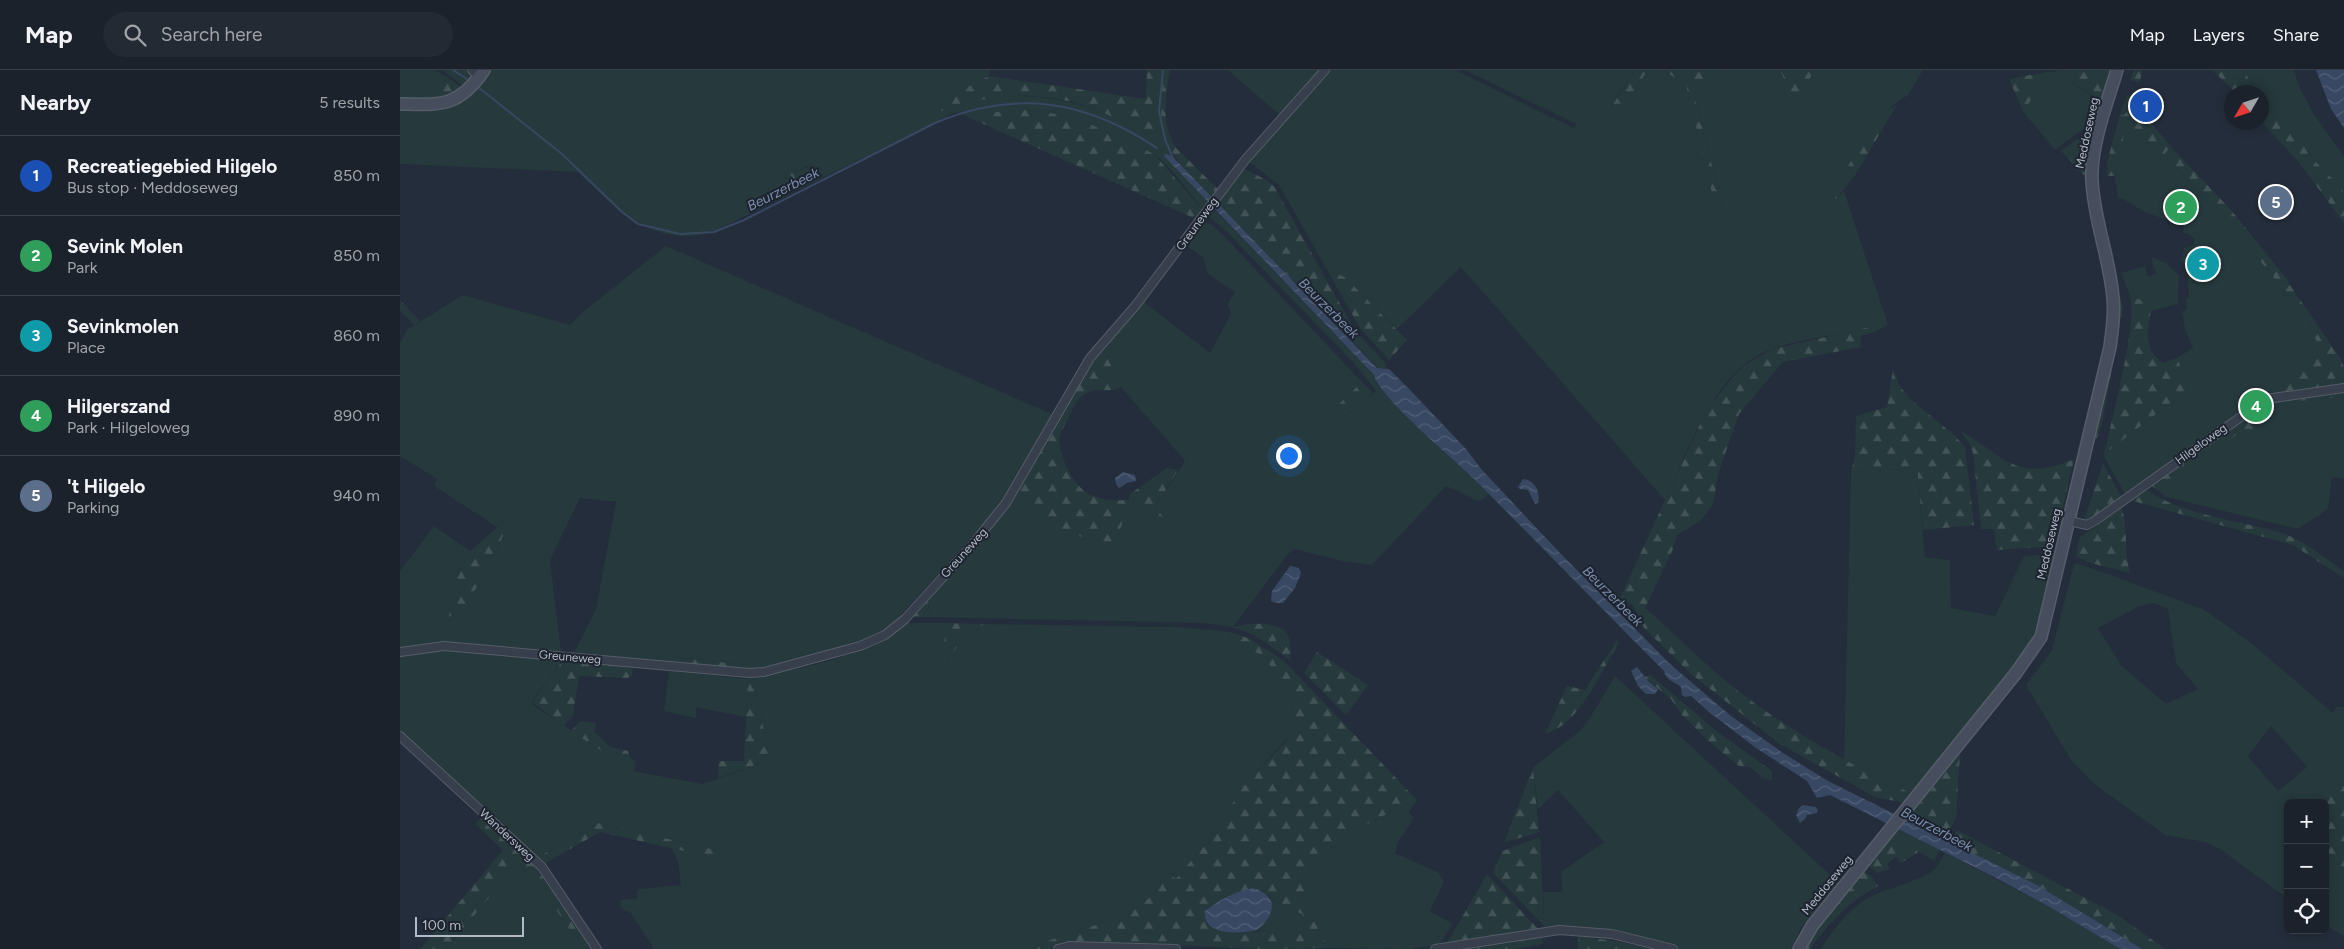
<!DOCTYPE html>
<meta charset="utf-8">
<style>
body{margin:0;font-family:Figtree,sans-serif;background:#242a34;color:#f1f3f6}
.controls{position:absolute;right:15px;bottom:15px;display:grid;overflow:hidden;border-radius:8px;box-shadow:0 2px 12px #0003}
.controls button{width:45px;height:45px;display:grid;place-items:center;padding:0;border:0;border-bottom:1px solid #393f48;background:#1b222c;color:#f1f3f6;font:25px sans-serif}
.compass{position:absolute;left:1824px;top:15px;width:45px;height:45px;border-radius:50%;background:#1b222c;box-shadow:0 2px 12px #0003;rotate:231deg}
.scale{position:absolute;left:15px;bottom:12px;width:109px;box-sizing:border-box;padding-left:5px;border:2px solid #b3bac7;border-top:0;font-size:14px;line-height:18px;white-space:nowrap;color:#b3bac7;-webkit-text-stroke:4px #1d2430;paint-order:stroke}
.you{position:absolute;left:888px;top:385px;width:18px;height:18px;margin:-12px;border:4px solid #fff;border-radius:50%;background:#1a73e8;box-shadow:0 0 0 8px #1a73e833}
.badge{display:grid;place-items:center;width:32px;height:32px;border-radius:50%;background:#8bbbb9;color:#fff;font-size:16px;font-weight:700}
.pin{position:absolute;translate:-50% -50%;border:2px solid #fff;box-shadow:0 1px 5px #0006}
.list{margin:0;padding:0;list-style:none}
h2{display:flex;justify-content:space-between;align-items:center;height:65px;margin:0;padding:0 20px;font-size:21px}
h2 small{font-size:16px;font-weight:400;color:#a0a4a9}
.list li{display:grid;grid-template-columns:32px 1fr auto;gap:15px;align-items:center;box-sizing:border-box;height:80px;padding:0 20px;border-top:1px solid #393f48}
.list b{display:block;font-size:19px;white-space:nowrap}
.list p{margin:0;font-size:16px;white-space:nowrap;color:#a0a4a9}
.list em{font-size:16px;font-style:normal;color:#a0a4a9}
.icon{flex:none;width:28px;height:28px;fill:none;stroke:currentColor;stroke-width:2;stroke-linecap:round;stroke-linejoin:round}
.map{position:relative;flex:none;width:1944px;height:879px;overflow:hidden}
header{display:flex;align-items:center;gap:30px;box-sizing:border-box;height:70px;padding:0 25px;background:#1b222c;border-bottom:1px solid #393f48}
header strong{font-size:24px}
nav{display:flex;gap:28px;margin-inline-start:auto;font-size:18px}
.search{width:350px;height:45px;background:#242a34;display:flex;align-items:center;gap:12px;box-sizing:border-box;padding:0 18px;border-radius:28px;color:#a0a4a9;font-size:19px}
main{display:flex}
aside{flex:1;background:#1b222c}
.map>svg:first-child{display:block}
.green{fill:#26393c;fill-rule:evenodd}
.forest{fill:url(#forest-firs);fill-rule:evenodd}
.water{fill:url(#water-waves)}
.lines{fill:none;stroke-linecap:round;stroke-linejoin:round}
.stream{stroke:#384762;stroke-width:2}
.street-casing{stroke:#565d69;stroke-width:10}
.secondary-casing{stroke:#565d69;stroke-width:14}
.street{stroke:#373f4c;stroke-width:8}
.secondary{stroke:#464e5e;stroke-width:11}
.labels{text-anchor:middle;stroke-width:4;stroke-linejoin:round;paint-order:stroke}
.street-label{font-size:12px;fill:#b3bac7;stroke:#1d2430}
.water-label{font-size:14px;font-style:italic;fill:#7c8eae;stroke:#1d2430}
</style>
<header>
<strong>Map</strong>
<div class="search"><svg class="icon" aria-label="search" viewBox="0 0 24 24"><circle cx="10" cy="10" r="6"/><path d="M15 15l6 6"/></svg>Search here</div>
<nav><a>Map</a><a>Layers</a><a>Share</a></nav>
</header>
<main>
<aside>
<h2>Nearby<small>5 results</small></h2>
<ul class="list">
<li><span class="badge" style="background:#1a4fb4">1</span><div><b>Recreatiegebied Hilgelo</b><p>Bus stop · Meddoseweg</p></div><em>850 m</em></li>
<li><span class="badge" style="background:#2e9e5b">2</span><div><b>Sevink Molen</b><p>Park</p></div><em>850 m</em></li>
<li><span class="badge" style="background:#0f9aa8">3</span><div><b>Sevinkmolen</b><p>Place</p></div><em>860 m</em></li>
<li><span class="badge" style="background:#2e9e5b">4</span><div><b>Hilgerszand</b><p>Park · Hilgeloweg</p></div><em>890 m</em></li>
<li><span class="badge" style="background:#5c6f8a">5</span><div><b>'t Hilgelo</b><p>Parking</p></div><em>940 m</em></li>
</ul>
</aside>
<div class="map">
<svg width="1944" height="879" viewBox="0 0 1944 879">
<defs>
<pattern id="forest-firs" width="22" height="20" patternUnits="userSpaceOnUse" patternTransform="scale(1.25)"><rect width="22" height="20" fill="#26393c"/><path d="M5 1l3.5 6h-7zM16 11l3.5 6h-7z" fill="#435457"/></pattern>
<pattern id="water-waves" width="16" height="10" patternUnits="userSpaceOnUse" patternTransform="scale(1.25)"><rect width="16" height="10" fill="#384762"/><path d="M0 5q4-4 8 0t8 0" fill="none" stroke="#525f77"/></pattern>
</defs>
<rect width="100%" height="100%" fill="#242d3b"/>
<!-- green -->
<g class="green">
<path d="M0,0H35L49,8C34,20 18,28 0,33Z"/>
<path d="M42,0H68L73,10L66,18Z"/>
<path d="M89,0H590L589,6L558,22L521,49C535,44 549,37 564,33C634,15 699,33 758,72L753,37L756,0H764L761,41L766,68L773,87L764,86L808,132L802,139C789,122 772,98 755,85C748,80 738,78 731,74C677,45 630,34 570,48L558,42L554,43L333,152C325,156 317,160 308,163C254,178 212,136 178,102L0,94V37C18,38 43,42 59,32C70,25 80,10 89,0ZM410,95L395,111L390,104Z"/>
<path d="M828,0H924L881,46Z"/>
<path d="M931,0H1055L1174,58L1176,54L1065,0H1235L1210,38L1218,44L1248,0H1263L1286,15L1318,144H1324L1294,24L1300,14L1323,0H1380L1395,31L1415,0H1523L1508,25L1491,37L1471,61L1436,129L1444,121L1488,255L1475,262L1469,257C1437,266 1403,268 1372,279C1313,300 1290,379 1265,430L1061,197L997,259L945,207L927,200L879,115L848,91Z"/>
<path d="M1844,0H1894L1899,16L1913,43L1944,87V123L1914,90L1891,55L1863,32L1862,22H1856Z"/>
<path d="M1655,1L1701,32L1697,49L1655,80L1624,43L1646,2Z"/>
<path d="M1727,24L1731,27L1742,43L1723,47L1720,44Z"/>
<path d="M1727,50L1763,85L1771,76L1775,81L1767,89L1825,148L1879,214L1887,209L1890,215L1882,220L1944,305V409L1932,407L1928,439L1898,459L1766,427L1752,416L1733,431L1726,426L1703,385L1790,318L1777,288L1793,278L1785,259L1782,241L1787,240L1786,229L1789,226L1787,197L1781,191L1784,178L1792,176L1795,170L1788,163H1783L1784,157L1743,141L1723,129L1718,128L1715,106Z"/>
<path d="M813,138L974,305C978,319 992,331 1002,341C1031,370 1061,396 1089,424L1080,431L1076,430L1046,416L972,495L942,491L894,479L888,484L833,557L802,553L530,547L527,529L577,475L612,429C645,451 677,466 713,479L728,437L763,447L755,437L785,391L721,317L704,280L744,232L810,283L831,244L828,234L835,222L808,204L803,188L787,176L804,152L812,155L824,166L962,312L937,336L945,346L976,321L953,292L823,158L808,146Z"/>
<path d="M266,176L652,344L608,421L588,449L490,557L475,568L374,597L346,601L345,595L273,587L269,594L174,583L196,539L216,432L180,428L150,490L161,582L56,572L0,578V501L34,456L70,481L60,490L49,551C75,529 99,478 111,445L97,457L34,416L37,409L0,386V273L8,259L63,225L170,255L183,242Z"/>
<path d="M1751,187L1766,193L1779,206L1778,234L1751,241L1744,231L1730,226L1721,203L1745,196L1748,207L1756,204Z"/>
<path d="M934,252L954,259L986,294L985,298H978Z"/>
<path d="M1517,398L1525,487L1550,490L1551,538L1595,546L1624,486L1654,484L1632,574L1513,724L1444,691L1451,402Z"/>
<path d="M1677,493L1803,539L1850,572L1933,643L1937,636L1944,637V716L1927,710L1916,733H1888V829L1820,779L1805,772L1765,765L1694,714L1671,690L1626,615L1652,580L1674,494ZM1754,533L1768,539L1776,593L1798,619L1766,634L1721,595L1698,558L1738,537ZM1871,656L1907,697L1878,721L1848,686Z"/>
<path d="M508,553H545V592L564,569L584,554L779,557L831,562V566C841,572 852,578 861,585C883,603 899,637 890,665L856,703L811,766L776,809L769,803L749,828L729,844L650,870L634,879H254L231,843L221,838L220,830L237,828L238,819L281,815L278,791L271,778L319,789L320,781L199,753L138,787L93,744L80,736L0,663V584L44,579L163,590L132,631L133,635L232,701L303,714L370,690L353,608C393,600 435,591 473,576C485,571 498,555 508,553Z"/>
<path d="M269,601L348,609L346,647L296,637V648L264,641Z"/>
<path d="M1215,606L1439,813L1402,856L1391,879H1279L1228,866L1144,856L1143,822H1162L1161,802L1204,772L1158,720L1138,739L1133,697L1180,661L1193,643Z"/>
<path d="M1017,730L1009,742L1014,748L998,772L995,783L1038,802L1044,812L1030,841L1053,854L1039,874L1011,879L928,878L903,824C906,813 909,802 916,792C935,767 989,743 1017,730Z"/>
<path d="M1498,759L1540,780L1534,791L1518,781L1490,769Z"/>
<path d="M1545,783L1648,836L1720,879H1421C1433,860 1451,836 1472,826C1491,817 1512,813 1530,803L1536,798Z"/>
<path d="M1925,789L1944,812V866L1925,854Z"/>
<path d="M119,793L142,819L175,867L181,863L191,879H48L47,877Z"/>
<path d="M870,828L879,834L902,844L905,850L903,863L857,860L861,857L872,837Z"/>
<path d="M1222,872L1250,879H1223Z"/>
</g>
<!-- forest -->
<g class="forest">
<path d="M747,0H756L753,37L758,72C676,19 607,11 518,51L558,22L589,6L746,29Z"/>
<path d="M764,0H770C765,27 761,53 776,78L819,120L812,128C786,100 761,81 761,39C760,26 764,13 764,0Z"/>
<path d="M1235,0H1248L1218,44L1210,39Z"/>
<path d="M1263,0H1323L1300,14L1294,24L1324,144H1317L1286,15Z"/>
<path d="M1380,0H1415L1395,32Z"/>
<path d="M1665,0H1711L1702,32L1655,1Z"/>
<path d="M1734,0H1742L1740,12L1730,10Z"/>
<path d="M1812,0H1844L1856,22H1835Z"/>
<path d="M1646,2L1624,43L1609,9Z"/>
<path d="M49,8L64,20L51,29H16C26,21 38,17 49,8Z"/>
<path d="M1862,30L1891,55L1914,90L1941,118L1944,123V153L1898,91L1862,52Z"/>
<path d="M1496,36L1456,104L1436,129L1433,125C1439,109 1480,39 1496,36Z"/>
<path d="M1731,38L1736,43H1742L1771,76L1763,86L1727,51L1715,106H1707L1708,89L1720,44L1723,46Z"/>
<path d="M623,40L656,44L690,54L754,84L802,139L796,149L570,48L594,42Z"/>
<path d="M1695,56L1686,105H1684L1661,81Z"/>
<path d="M1775,81L1831,140L1887,209L1879,214L1825,148L1767,89Z"/>
<path d="M418,93H426L395,111L390,104Z"/>
<path d="M843,98L870,112L875,118L954,259L934,252L817,133Z"/>
<path d="M927,200L945,207L1007,270L989,290L960,258Z"/>
<path d="M1715,210L1723,237L1702,354L1697,368L1693,367Z"/>
<path d="M1890,215L1940,288L1944,297V314L1870,323L1860,328L1889,305L1925,283L1882,219Z"/>
<path d="M1730,226L1744,231L1751,241C1747,260 1744,281 1763,293L1777,288L1790,318L1703,385L1707,374C1713,343 1738,251 1730,226Z"/>
<path d="M0,230L20,251L14,255L0,240Z"/>
<path d="M1469,257L1475,262L1460,266L1461,277L1383,292L1376,300L1339,344L1318,404L1314,429L1311,438L1300,451L1277,465L1273,479L1245,538C1277,566 1308,598 1342,624C1395,664 1452,696 1513,724L1505,733L1475,727L1380,674L1291,604L1244,558L1233,535L1220,528L1307,339L1336,303L1345,295L1372,279Z"/>
<path d="M704,280L721,317C708,325 696,314 682,326C675,332 672,341 668,349C665,354 661,361 660,366C657,384 674,418 691,425C704,430 715,431 729,430L730,424L767,398L778,400L755,437L764,448L728,437L713,480L653,455L612,429L682,306L693,290Z"/>
<path d="M1493,299L1500,316L1509,328L1553,364L1565,377L1574,455L1523,460L1517,398L1451,402L1455,386L1456,346L1487,337Z"/>
<path d="M962,312L973,323L945,346L937,336Z"/>
<path d="M1944,321V327L1873,333L1862,341L1855,365L1847,364L1838,353L1869,331Z"/>
<path d="M1834,357L1839,363L1758,421L1752,416Z"/>
<path d="M1559,360C1606,387 1617,414 1674,389L1654,476L1597,480L1594,459H1581L1573,383L1569,373Z"/>
<path d="M1703,393L1722,428L1692,449L1684,450Z"/>
<path d="M1747,420C1784,446 1839,450 1882,463C1905,471 1924,488 1944,501V508L1893,475L1733,431Z"/>
<path d="M1722,438C1728,460 1724,481 1730,503L1687,492L1676,486L1679,468Z"/>
<path d="M112,444C102,470 71,539 48,551L60,490Z"/>
<path d="M527,529L530,547H511Z"/>
<path d="M545,553L584,554L564,569L544,593Z"/>
<path d="M849,554C877,553 895,556 890,590L856,566L833,557Z"/>
<path d="M831,562L850,569L883,590L1017,730C989,743 935,767 916,792C909,802 906,813 903,824L928,878L862,879L664,871L650,879H634L650,870L729,844L749,828L769,803L776,809L811,766L844,716L886,671L892,658V635L877,603L861,585L832,570ZM861,820L879,834L902,844L905,850L903,863L876,860L836,863L822,861Z"/>
<path d="M1217,570L1219,572C1202,601 1179,655 1145,664L1167,616L1185,620Z"/>
<path d="M917,582L968,615L946,645L904,603Z"/>
<path d="M272,587L346,595V601L269,594V589Z"/>
<path d="M163,590L233,597L232,606L227,608L179,606L173,646L164,656L132,632Z"/>
<path d="M1250,605L1319,663L1372,701V710L1363,708L1350,697L1339,696L1307,670L1282,645L1271,629L1244,607Z"/>
<path d="M353,608L370,690L318,708L319,691H344L348,609Z"/>
<path d="M180,651L196,653L194,661L210,677L228,681L230,688L235,690L234,702L171,661Z"/>
<path d="M1560,684L1556,747L1545,770L1506,751Z"/>
<path d="M1133,697L1139,762L1104,773Z"/>
<path d="M1927,710L1944,716V812L1925,789V733H1916Z"/>
<path d="M82,747L136,798L181,863L175,867L142,819L119,793L47,877L48,879H20L103,780L75,754Z"/>
<path d="M199,753L320,781L319,789L200,762L144,794L138,787Z"/>
<path d="M1557,760L1719,846L1765,879H1742L1637,815L1551,772Z"/>
<path d="M1140,767L1144,856L1095,805L1094,799L1103,781Z"/>
<path d="M1490,769L1518,781L1517,783L1501,793L1497,787L1487,794L1490,799L1477,803L1470,797V794Z"/>
<path d="M1464,801L1472,807L1478,816C1448,832 1430,853 1410,879H1405L1425,849Z"/>
<path d="M1087,804L1138,859L1046,875Z"/>
<path d="M1178,866L1222,872L1223,879H1178Z"/>
<path d="M1142,867L1143,874L1114,879H1068Z"/>
</g>
<!-- water -->
<g class="water">
<path d="M1916,0H1944V58L1931,39Z"/>
<path d="M766,84L773,87L977,298L989,299L1013,323L1066,379L1082,400L1161,484L1270,594L1331,646L1383,683L1428,711L1637,815L1742,879H1720L1648,836L1596,808L1430,725L1417,728L1407,711L1356,678L1309,642L1291,626L1285,627L1282,625L1281,617C1274,611 1266,611 1264,601C1202,539 1141,476 1079,414C1059,393 979,328 974,305L764,86Z"/>
<path d="M723,402L735,405L736,411L727,413L719,418L716,414L715,408Z"/>
<path d="M1123,409C1135,410 1141,423 1138,433L1135,434L1128,420L1120,419L1118,417Z"/>
<path d="M890,496L899,498L901,503L895,518L883,533H876L871,531L872,521Z"/>
<path d="M1237,597L1249,612L1258,619L1255,624H1246L1238,616L1231,601Z"/>
<path d="M1403,735L1415,737L1418,740L1417,743L1407,745L1405,749L1400,753L1396,745L1399,738Z"/>
<path d="M853,818C880,826 875,846 857,860C841,864 802,866 805,841C820,829 835,822 853,818Z"/>
</g>
<g class="lines">
<!-- stream -->
<g class="stream">
<path d="M53,0L70,11"/>
<path d="M763,0L759,41L765,69L773,88"/>
<path d="M78,17L162,84L222,142L238,154L280,164L314,162L344,150L535,53C616,19 685,30 757,78"/>
</g>
<defs>
<g id="street">
<path d="M72,0L79,7"/>
<path d="M1669,451L1687,455L1696,450L1866,329L1944,318"/>
<path d="M0,582L44,576L349,603L364,602L460,576L485,565L505,549L573,474L606,433L690,288L736,235L845,90L925,0"/>
<path d="M0,666L142,797L197,879"/>
<path d="M658,879L669,876L776,879"/>
<path d="M1035,879L1159,860L1212,864L1273,879"/>
</g>
<g id="secondary">
<path d="M0,34C41,35 59,37 84,0"/>
<path d="M1399,879L1412,856L1616,603L1641,567L1710,277C1712,261 1715,244 1713,228C1710,189 1694,151 1692,111C1690,77 1707,33 1717,0"/>
</g>
</defs>
<!-- street casing -->
<use href="#street" class="street-casing"/>
<!-- secondary casing -->
<use href="#secondary" class="secondary-casing"/>
<!-- street -->
<use href="#street" class="street"/>
<!-- secondary -->
<use href="#secondary" class="secondary"/>
</g>
<g class="labels">
<!-- street labels -->
<g class="street-label">
<text transform="translate(1687 63) rotate(-78)" y="4">Meddoseweg</text>
<text transform="translate(797 154) rotate(-54)" y="4">Greuneweg</text>
<text transform="translate(1801 374) rotate(-36)" y="4">Hilgeloweg</text>
<text transform="translate(1649 474) rotate(-77)" y="4">Meddoseweg</text>
<text transform="translate(564 483) rotate(-48)" y="4">Greuneweg</text>
<text transform="translate(170 587) rotate(5)" y="4">Greuneweg</text>
<text transform="translate(107 765) rotate(43)" y="4">Wandersweg</text>
<text transform="translate(1427 815) rotate(-51)" y="4">Meddoseweg</text>
</g>
<!-- water labels -->
<g class="water-label">
<text transform="translate(383 119) rotate(-27)" y="5">Beurzerbeek</text>
<text transform="translate(929 238) rotate(45)" y="5">Beurzerbeek</text>
<text transform="translate(1213 526) rotate(45)" y="5">Beurzerbeek</text>
<text transform="translate(1537 759) rotate(28)" y="5">Beurzerbeek</text>
</g>
</g>
</svg>
<div class="controls">
<button>+</button>
<button>−</button>
<button><svg class="icon" aria-label="locate" viewBox="0 0 24 24"><circle cx="12" cy="12" r="6"/><path d="M12 2v4M12 18v4M2 12h4M18 12h4"/></svg></button>
</div>
<svg class="compass" viewBox="-18 -18 36 36"><path d="M0-13l5 13h-10z" fill="#e53935"/><path d="M0 13l5-13h-10z" fill="#a0a4a9"/></svg>
<div class="scale">100 m</div>
<div class="you"></div>
<div class="pin badge" style="left:1746px;top:36px;background:#1a4fb4">1</div>
<div class="pin badge" style="left:1781px;top:137px;background:#2e9e5b">2</div>
<div class="pin badge" style="left:1803px;top:194px;background:#0f9aa8">3</div>
<div class="pin badge" style="left:1856px;top:336px;background:#2e9e5b">4</div>
<div class="pin badge" style="left:1876px;top:132px;background:#5c6f8a">5</div>
</div>
</main>
